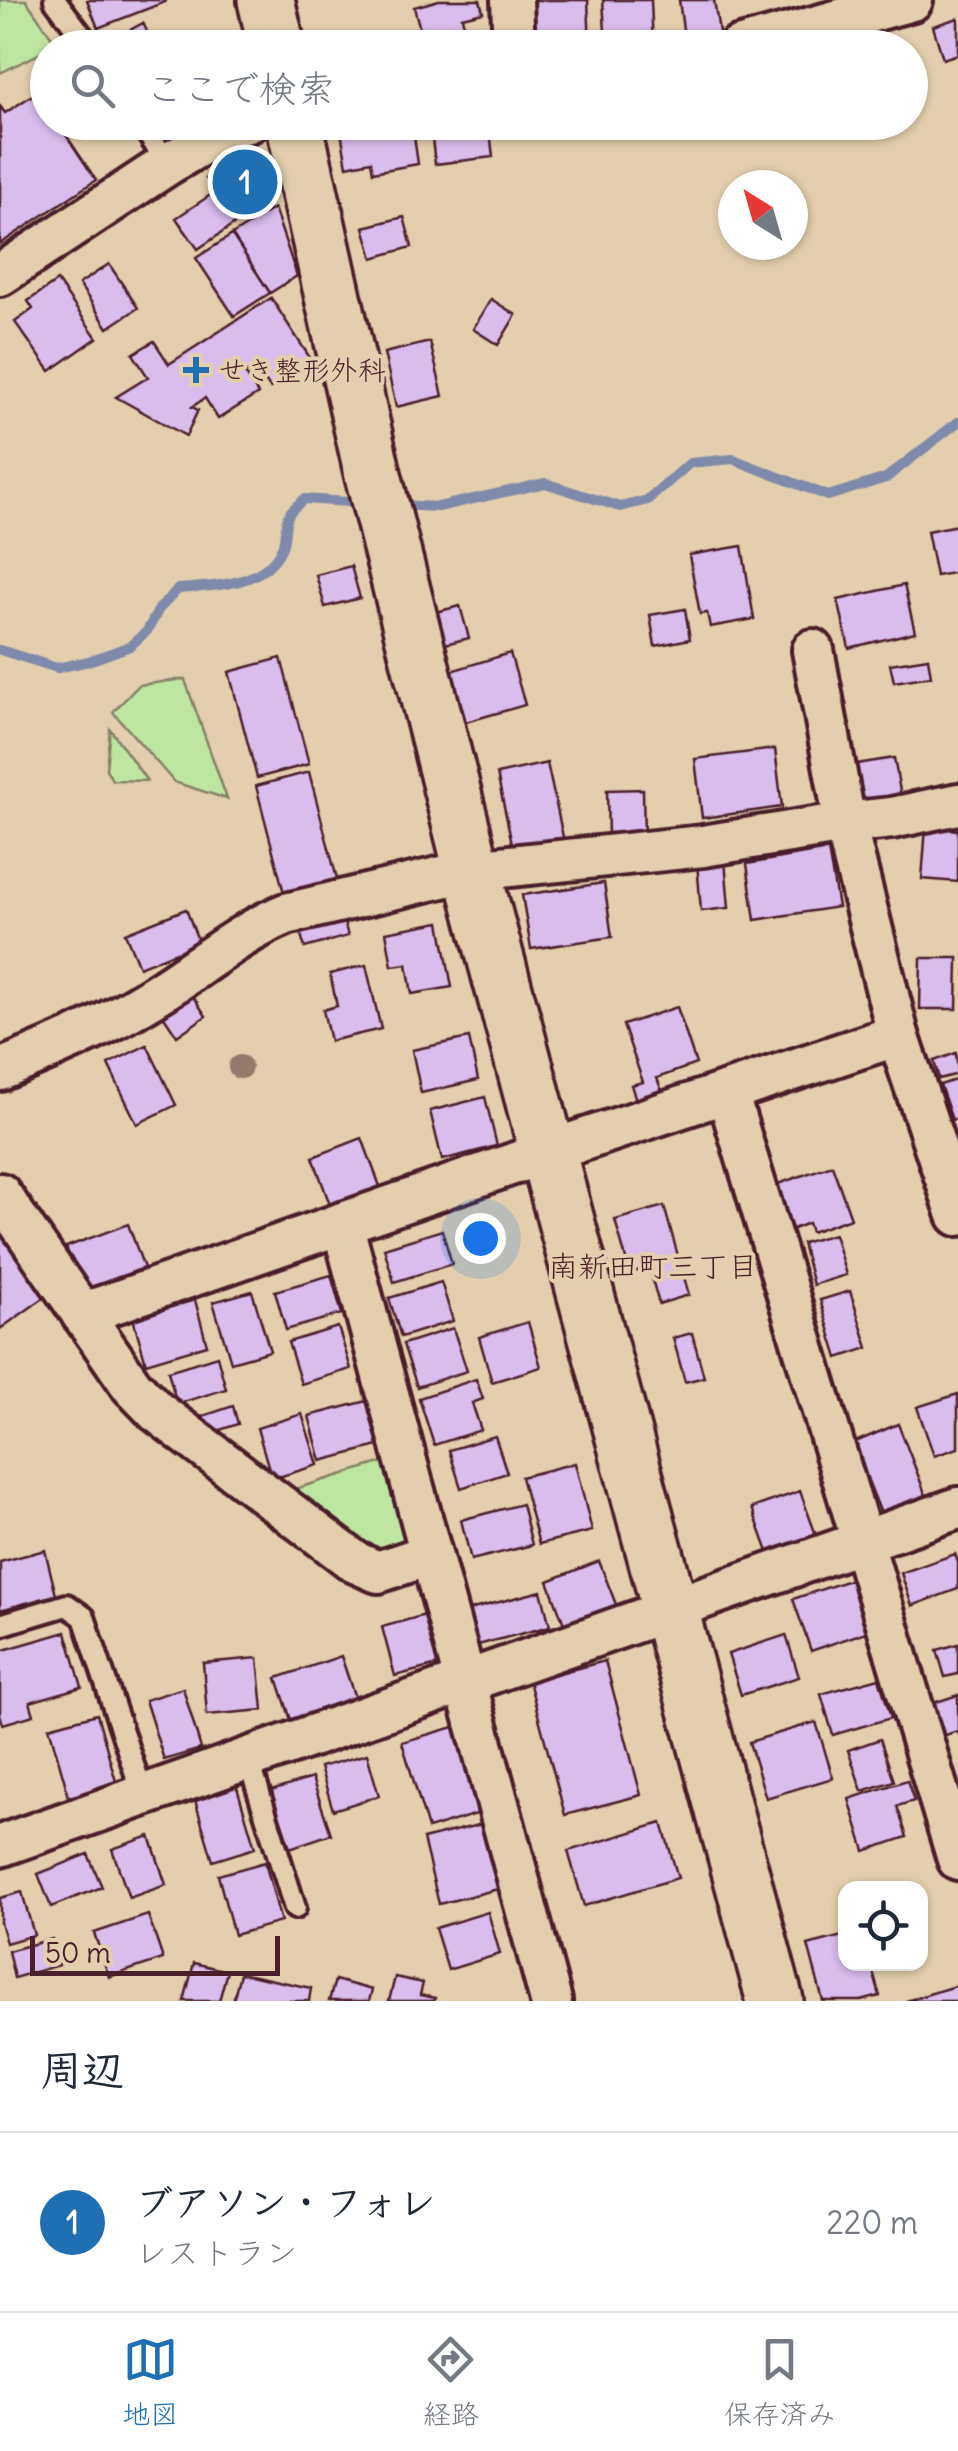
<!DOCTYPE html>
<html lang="ja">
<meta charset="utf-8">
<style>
body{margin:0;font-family:Delius,"Klee One",sans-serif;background:#f6f6f7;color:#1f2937}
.controls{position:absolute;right:30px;bottom:30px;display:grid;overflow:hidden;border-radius:20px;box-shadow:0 2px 8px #0004}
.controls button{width:90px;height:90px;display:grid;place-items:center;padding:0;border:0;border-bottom:2px solid #e0e1e3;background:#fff;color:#1f2937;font:50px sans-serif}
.compass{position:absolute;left:718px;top:170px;width:90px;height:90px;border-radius:50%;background:#fff;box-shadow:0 2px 8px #0004;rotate:323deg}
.scale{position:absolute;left:30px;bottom:25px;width:250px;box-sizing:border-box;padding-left:10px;border:5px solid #4a1f2b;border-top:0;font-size:28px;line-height:35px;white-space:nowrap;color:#4a1f2b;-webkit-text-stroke:8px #e3cfad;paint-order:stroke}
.you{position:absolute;left:480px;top:1238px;width:35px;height:35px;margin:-25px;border:8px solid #fff;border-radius:50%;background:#1a73e8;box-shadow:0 0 0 15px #1a73e833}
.badge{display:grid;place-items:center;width:65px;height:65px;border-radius:50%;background:#1f6fb2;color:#fff;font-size:32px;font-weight:700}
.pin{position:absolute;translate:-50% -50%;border:5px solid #fff;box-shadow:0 2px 10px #0006}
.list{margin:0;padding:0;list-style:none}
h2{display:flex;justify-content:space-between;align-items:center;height:130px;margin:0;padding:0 40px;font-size:42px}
h2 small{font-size:32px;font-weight:400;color:#747a83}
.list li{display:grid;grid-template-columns:65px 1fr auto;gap:30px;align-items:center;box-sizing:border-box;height:180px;padding:0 40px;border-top:2px solid #e0e1e3}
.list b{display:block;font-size:38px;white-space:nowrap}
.list p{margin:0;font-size:32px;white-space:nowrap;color:#747a83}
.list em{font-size:32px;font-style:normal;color:#747a83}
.icon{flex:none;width:55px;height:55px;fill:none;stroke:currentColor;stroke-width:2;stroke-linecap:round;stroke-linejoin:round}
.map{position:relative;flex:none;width:958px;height:2001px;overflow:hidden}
.search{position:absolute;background:#fff;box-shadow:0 2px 8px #0004;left:30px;right:30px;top:30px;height:110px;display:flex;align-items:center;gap:25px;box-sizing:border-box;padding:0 35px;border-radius:55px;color:#747a83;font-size:38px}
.sheet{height:310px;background:#fff}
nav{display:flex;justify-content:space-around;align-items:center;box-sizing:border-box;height:140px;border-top:2px solid #e0e1e3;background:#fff;font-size:28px;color:#747a83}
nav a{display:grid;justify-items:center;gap:5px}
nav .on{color:#1f6fb2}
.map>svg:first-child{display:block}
.green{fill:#bfe6a1;stroke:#848266;stroke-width:2.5}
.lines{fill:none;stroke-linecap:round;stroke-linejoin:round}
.stream{stroke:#7f8aaa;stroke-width:10}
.building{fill:#d9bdec;stroke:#4a1f2b;stroke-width:2.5}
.lane-casing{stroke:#4a1f2b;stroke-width:28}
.street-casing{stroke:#4a1f2b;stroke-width:48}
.secondary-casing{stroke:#4a1f2b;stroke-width:62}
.lane{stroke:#e3cfad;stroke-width:20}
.street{stroke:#e3cfad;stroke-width:40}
.secondary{stroke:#e3cfad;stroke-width:55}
.tree{fill:#95796c}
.poi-dot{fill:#1f6fb2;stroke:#e3cfad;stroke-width:4}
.labels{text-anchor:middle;stroke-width:8;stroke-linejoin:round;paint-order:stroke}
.poi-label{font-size:28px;fill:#4a1f2b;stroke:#e3cfad;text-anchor:start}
.neighbourhood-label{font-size:30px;fill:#4a1f2b;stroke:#e3cfad}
</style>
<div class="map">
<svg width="958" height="2001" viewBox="0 0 958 2001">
<rect width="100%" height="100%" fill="#e3cfad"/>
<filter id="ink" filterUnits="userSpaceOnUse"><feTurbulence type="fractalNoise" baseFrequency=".01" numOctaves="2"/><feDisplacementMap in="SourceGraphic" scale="20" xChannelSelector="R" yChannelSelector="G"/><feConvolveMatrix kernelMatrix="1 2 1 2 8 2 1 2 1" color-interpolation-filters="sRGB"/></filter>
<g filter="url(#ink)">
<!-- green -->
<g class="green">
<path d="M0,0H26L57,45L0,73Z"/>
<path d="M185,679V680L227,799L174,782L113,712L139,685Z"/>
<path d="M110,729L147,781L112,780L106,769Z"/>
<path d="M393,1459L411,1533L405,1546L376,1557L285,1492Z"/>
</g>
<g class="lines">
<!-- stream -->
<g class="stream">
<path d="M399,505L438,507L545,483L620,507L648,500L690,463L733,459L828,496L886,478L958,422"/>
<path d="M0,650L57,668L89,661L130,646L147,631L159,609L178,589C215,586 265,586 282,547C286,537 284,525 288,516C290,510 299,504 304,499L362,503"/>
</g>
</g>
<!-- building -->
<g class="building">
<path d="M87,0H164L165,2L98,28Z"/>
<path d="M439,0H480L483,12L462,17L470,48H425L414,7Z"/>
<path d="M534,0H588L590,48H535Z"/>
<path d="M603,0H651L653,48H606Z"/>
<path d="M679,0H714L720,38L685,44Z"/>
<path d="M958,18V54L943,59L933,26Z"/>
<path d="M143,23L155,48H114L110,41Z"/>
<path d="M48,85V122H86L66,135L96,180L0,244V106L5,113Z"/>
<path d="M398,122H412L418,164L373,172L371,161L347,166L341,132Z"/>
<path d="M430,122H489L493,157L435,164Z"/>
<path d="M242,153L273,198L198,249L176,218L215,192L206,178Z"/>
<path d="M274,208L297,276L270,293L232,235Z"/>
<path d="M404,217L412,247L373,258L364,227Z"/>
<path d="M232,235L270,293L234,316L196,258Z"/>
<path d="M109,264L138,308L108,328L79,284Z"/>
<path d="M57,281L97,338L50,371L15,322L33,309L28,301Z"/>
<path d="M271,298L312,361L270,388L255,366L245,373L258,394L218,419L205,398L192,407L198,410L186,436L116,397L148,377L133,354L154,341L169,364Z"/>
<path d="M491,299L516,315L498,345L473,329Z"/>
<path d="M430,342L443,396L396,407L384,353Z"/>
<path d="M958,525V572L936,576L927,531Z"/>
<path d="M742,546L754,619L710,627L707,613L700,614L689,555Z"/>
<path d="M351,566L360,598L325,607L316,575Z"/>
<path d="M904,585L915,632L849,648L838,600Z"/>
<path d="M460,606L469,638L445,644L436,612Z"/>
<path d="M685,609L690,639L655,646L650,615Z"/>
<path d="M510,653L525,705L466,722L451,671Z"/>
<path d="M281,658L309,764L257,778L229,672Z"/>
<path d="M928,658L931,676L894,682L890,664Z"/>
<path d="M775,749L782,807L702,818L695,759Z"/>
<path d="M894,758L902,802L852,810L844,766Z"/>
<path d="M547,763L565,846L515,857L497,774Z"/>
<path d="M309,772L337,879L284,893L256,786Z"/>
<path d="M643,789L644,837L608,838L607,790Z"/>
<path d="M926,827L958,830V882L922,879Z"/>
<path d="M828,850L838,907L755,920L747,864Z"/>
<path d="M725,860L729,908L701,911L697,863Z"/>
<path d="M604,883L612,937L531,949L522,895Z"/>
<path d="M186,909L199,943L139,967L125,933Z"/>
<path d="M342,915L348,936L305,948L299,928Z"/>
<path d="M440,922L452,987L412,994L407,964L392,966L386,932Z"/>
<path d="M921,958H958L957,1009H920Z"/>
<path d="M366,965L381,1029L330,1041L323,1010L337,1006L330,974Z"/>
<path d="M192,995L206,1016L177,1036L163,1015Z"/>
<path d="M677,1007L696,1064L657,1078L664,1097L638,1106L631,1085L643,1082L623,1025Z"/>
<path d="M469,1038L478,1080L421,1093L412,1050Z"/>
<path d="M147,1045L176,1105L137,1124L108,1064Z"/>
<path d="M956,1053L958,1074L939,1079L934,1061Z"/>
<path d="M958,1079V1118L952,1120L940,1085Z"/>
<path d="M485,1097L497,1146L442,1160L430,1111Z"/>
<path d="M362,1138L381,1189L331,1208L313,1157Z"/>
<path d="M832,1165L851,1218L811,1232L808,1223L788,1231L772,1186Z"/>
<path d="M664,1206L689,1295L659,1304L649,1268L630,1273L615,1220Z"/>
<path d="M128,1224L144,1268L82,1291L66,1247Z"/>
<path d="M442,1230L452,1264L394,1282L384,1248Z"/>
<path d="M834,1234L846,1275L813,1285L802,1243Z"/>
<path d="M2,1236L45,1297L0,1329V1237Z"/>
<path d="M331,1275L342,1314L286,1330L275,1291Z"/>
<path d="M441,1282L453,1321L401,1337L389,1298Z"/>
<path d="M252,1291L270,1351L231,1362L213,1302Z"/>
<path d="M850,1291L868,1348L838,1358L820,1300Z"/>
<path d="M195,1300L207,1345L146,1363L133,1318Z"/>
<path d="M528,1322L541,1367L492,1382L479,1337Z"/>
<path d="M338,1327L351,1369L301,1384L288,1342Z"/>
<path d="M453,1328L467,1371L417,1387L403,1344Z"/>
<path d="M692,1333L704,1377L685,1382L673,1338Z"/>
<path d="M217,1356L226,1389L177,1404L168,1371Z"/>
<path d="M476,1379L483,1399L472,1403L481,1430L434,1445L419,1398Z"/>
<path d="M958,1394V1448L934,1456L917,1407Z"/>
<path d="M371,1400L382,1445L321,1461L309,1416Z"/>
<path d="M233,1406L238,1424L208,1434L203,1416Z"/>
<path d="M302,1414L318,1465L272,1479L257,1428Z"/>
<path d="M898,1424L927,1498L882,1516L853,1443Z"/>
<path d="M495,1436L507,1473L461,1488L449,1450Z"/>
<path d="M575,1463L592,1531L539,1544L521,1477Z"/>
<path d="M800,1491L816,1535L768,1552L752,1508Z"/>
<path d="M522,1504L532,1545L471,1560L461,1520Z"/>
<path d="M45,1550L56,1595L0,1610V1562Z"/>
<path d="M955,1554L958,1562V1589L912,1606L901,1573Z"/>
<path d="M599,1561L617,1607L565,1627L548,1581Z"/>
<path d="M855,1578L872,1630L811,1651L793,1599Z"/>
<path d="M541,1591L550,1626L478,1645L469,1610Z"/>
<path d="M425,1615L438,1665L395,1676L382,1627Z"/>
<path d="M66,1632L82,1687L30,1702L34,1715L3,1724L0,1714V1651Z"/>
<path d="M786,1635L799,1677L741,1695L728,1654Z"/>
<path d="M958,1644V1674L945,1677L937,1650Z"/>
<path d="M341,1656L358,1707L294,1729L277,1678Z"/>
<path d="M258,1658L263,1710L207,1715L203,1663Z"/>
<path d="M605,1661L641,1795L565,1815L529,1681Z"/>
<path d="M879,1678L891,1718L833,1735L821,1694Z"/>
<path d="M183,1688L201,1749L164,1760L145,1700Z"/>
<path d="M958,1695V1734L957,1731L943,1736L933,1703Z"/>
<path d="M97,1714L117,1785L69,1797L49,1727Z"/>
<path d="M816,1722L833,1778L766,1798L749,1742Z"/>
<path d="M454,1727L480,1813L428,1829L402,1742Z"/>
<path d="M880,1739L894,1781L862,1791L848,1750Z"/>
<path d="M367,1754L379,1796L333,1810L320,1767Z"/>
<path d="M312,1778L331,1834L290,1848L271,1791Z"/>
<path d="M907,1780L914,1801L897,1806L907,1837L865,1851L849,1799Z"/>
<path d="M236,1784L255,1848L213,1861L194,1797Z"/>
<path d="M486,1823L502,1888L439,1904L423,1839Z"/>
<path d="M662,1823L678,1878L584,1906L568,1851Z"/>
<path d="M150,1836L166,1885L129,1898L112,1849Z"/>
<path d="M88,1854L102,1887L51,1907L38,1874Z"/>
<path d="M265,1862L281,1922L234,1935L218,1875Z"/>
<path d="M22,1892L34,1935L6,1943L0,1922V1898Z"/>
<path d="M488,1912L500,1954L448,1970L435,1928Z"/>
<path d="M148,1915L163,1959L109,1977L94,1933Z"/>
<path d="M846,1935V1964H871L880,1996L861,2001H823L808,1945Z"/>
<path d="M52,1939L59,1965L14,1978L8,1951Z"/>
<path d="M194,1963L227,1971L219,2001H184Z"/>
<path d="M240,1973L311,1988L309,2001H233Z"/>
<path d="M395,1977L423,1983L420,1995L435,1998L434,2001H389Z"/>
<path d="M335,1980L372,1990L369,2001H329Z"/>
<path d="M958,1985V2001H906Z"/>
</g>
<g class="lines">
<defs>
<g id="lane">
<path d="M55,0L91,48"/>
<path d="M140,122L168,164"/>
<path d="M0,1625L67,1605L84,1617L143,1795"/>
<path d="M248,1758L295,1908"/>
</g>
<g id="street">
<path d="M512,0L514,48"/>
<path d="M738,48L912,0"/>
<path d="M0,275L168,164L229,128L248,122"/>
<path d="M813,650L845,823L898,1035L958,1215"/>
<path d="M0,1070C51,1049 100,1029 147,1000C194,972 235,935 286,914L472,870L703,846L845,823L892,818L958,804"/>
<path d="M727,1092L958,1859"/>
<path d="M0,1194L132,1386L156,1411L355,1562L378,1572L431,1554"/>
<path d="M342,1223L551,2001"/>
<path d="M82,1314L547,1152L898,1035"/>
<path d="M0,1846L958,1508"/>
</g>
<g id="secondary">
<path d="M266,0L277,48"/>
<path d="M294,122L372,471L472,870L775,2001"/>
</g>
</defs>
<!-- lane casing -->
<use href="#lane" class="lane-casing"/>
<!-- street casing -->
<use href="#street" class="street-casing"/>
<!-- secondary casing -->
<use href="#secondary" class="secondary-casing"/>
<!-- lane -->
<use href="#lane" class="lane"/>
<!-- street -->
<use href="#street" class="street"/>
<!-- secondary -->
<use href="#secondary" class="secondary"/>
</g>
<!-- trees -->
<circle class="tree" cx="240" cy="1067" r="12"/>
</g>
<!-- markers -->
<path class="poi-dot" d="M191 355h10v10h10v10h-10v10h-10v-10h-10v-10h10z"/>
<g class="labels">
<!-- poi labels -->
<g class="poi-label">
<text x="218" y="380">せき整形外科</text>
</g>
<!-- neighbourhood labels -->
<g class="neighbourhood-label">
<text x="653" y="1277">南新田町三丁目</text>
</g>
</g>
</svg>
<div class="controls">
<button><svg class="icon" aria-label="locate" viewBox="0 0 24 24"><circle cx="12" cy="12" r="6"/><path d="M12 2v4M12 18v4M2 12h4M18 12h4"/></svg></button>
</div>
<svg class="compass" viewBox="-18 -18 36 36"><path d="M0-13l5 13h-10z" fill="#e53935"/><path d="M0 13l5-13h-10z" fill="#747a83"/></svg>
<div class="scale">50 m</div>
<div class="you"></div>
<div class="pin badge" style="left:245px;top:182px">1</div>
<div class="search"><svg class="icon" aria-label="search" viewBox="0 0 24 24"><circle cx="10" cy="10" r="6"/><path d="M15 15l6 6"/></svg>ここで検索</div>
</div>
<section class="sheet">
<h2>周辺<small></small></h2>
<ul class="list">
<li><span class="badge">1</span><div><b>ブアソン・フォレ</b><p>レストラン</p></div><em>220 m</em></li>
</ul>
</section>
<nav>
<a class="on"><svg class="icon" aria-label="map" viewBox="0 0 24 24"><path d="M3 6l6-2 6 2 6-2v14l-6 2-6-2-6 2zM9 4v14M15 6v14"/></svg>地図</a>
<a><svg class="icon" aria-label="directions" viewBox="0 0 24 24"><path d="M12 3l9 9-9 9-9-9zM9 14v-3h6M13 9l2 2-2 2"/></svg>経路</a>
<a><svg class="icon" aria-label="saved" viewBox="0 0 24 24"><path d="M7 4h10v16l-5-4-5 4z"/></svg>保存済み</a>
</nav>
